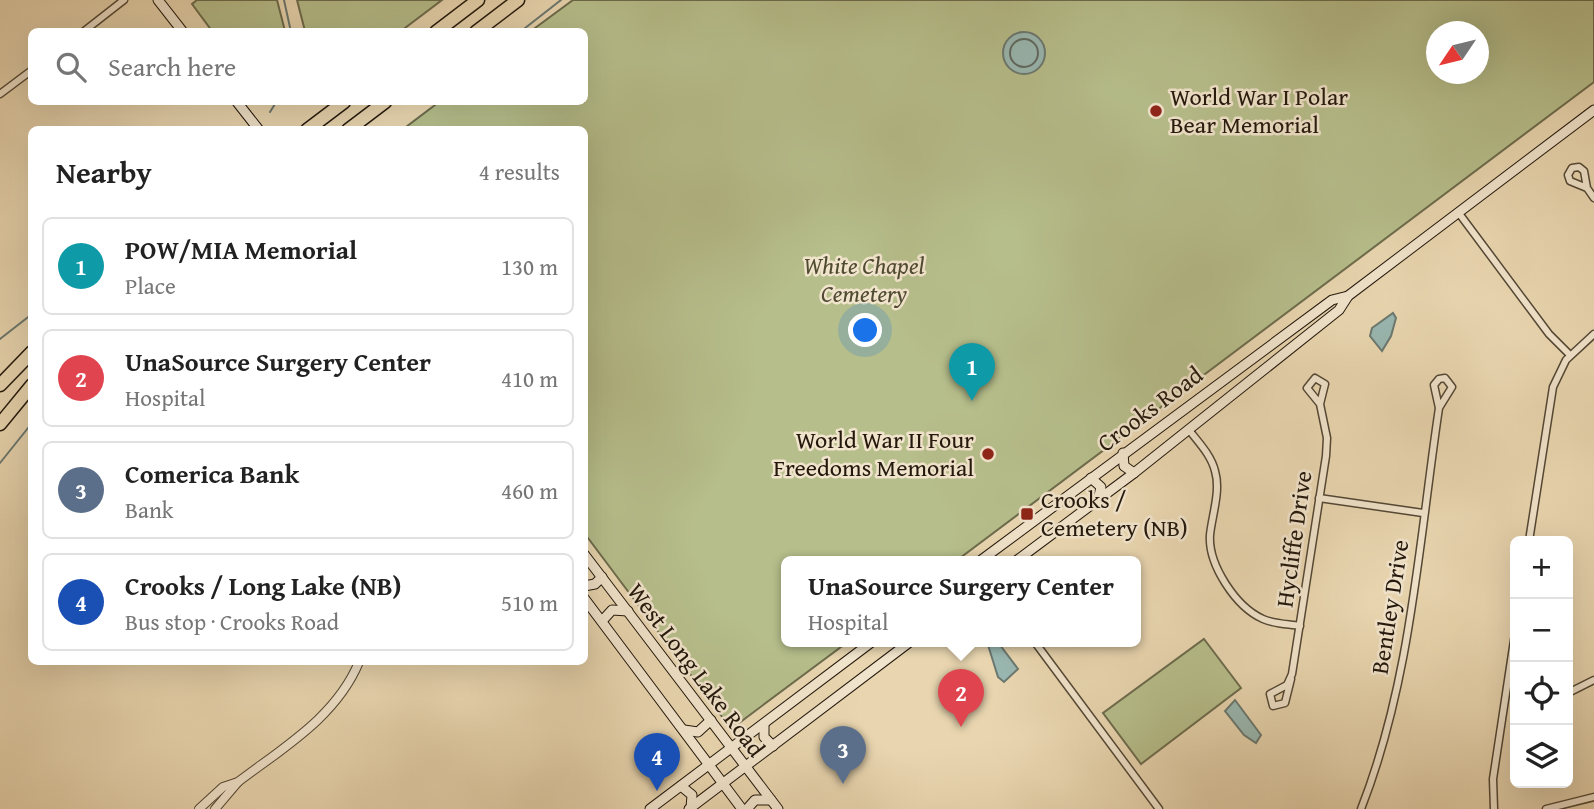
<!DOCTYPE html>
<meta charset="utf-8">
<style>
body{margin:0;font-family:"Gentium Book Plus",serif;background:#f2f2f2;color:#222}
.controls{position:absolute;right:21px;bottom:21px;display:grid;overflow:hidden;border-radius:10px;box-shadow:0 7px 28px #0002}
.controls button{width:63px;height:63px;display:grid;place-items:center;padding:0;border:0;border-bottom:2px solid #e0e0e0;background:#fff;color:#222;font:35px sans-serif}
.compass{position:absolute;left:1426px;top:21px;width:63px;height:63px;border-radius:50%;background:#fff;box-shadow:0 7px 28px #0002;rotate:235deg}
.you{position:absolute;left:866px;top:331px;width:24px;height:24px;margin:-18px;border:5px solid #fff;border-radius:50%;background:#1a73e8;box-shadow:0 0 0 10px #1a73e833}
.badge{display:grid;place-items:center;width:46px;height:46px;border-radius:50%;background:#8f2418;color:#fff;font-size:23px;font-weight:700}
.pin{position:absolute;translate:-50% -58px;filter:drop-shadow(0 2px 4px #0008)}
.pin::after{content:'';position:absolute;top:37px;width:24px;height:21px;background:inherit;clip-path:polygon(0 0,100% 0,50% 100%)}
.popup{position:absolute;left:781px;top:556px;width:360px;height:91px;box-sizing:border-box;display:grid;place-content:center;border-radius:10px;background:#fff;filter:drop-shadow(0 2px 5px #0005);font-size:23px;white-space:nowrap;color:#767676}
.popup b{font-size:26px;color:#222}
.popup::after{content:'';position:absolute;left:50%;top:100%;margin-left:-14px;border:14px solid transparent;border-top-color:#fff}
.list{margin:0;padding:0;list-style:none}
h2{display:flex;justify-content:space-between;align-items:center;height:91px;margin:0;padding:0 28px;font-size:30px}
h2 small{font-size:23px;font-weight:400;color:#767676}
.list li{display:grid;grid-template-columns:46px 1fr auto;gap:21px;align-items:center;box-sizing:border-box;height:98px;margin:0 14px 14px;padding:0 14px;border:2px solid #e0e0e0;border-radius:10px}
.list b{display:block;font-size:26px;white-space:nowrap}
.list p{margin:0;font-size:23px;white-space:nowrap;color:#767676}
.list em{font-size:23px;font-style:normal;color:#767676}
.icon{flex:none;width:38px;height:38px;fill:none;stroke:currentColor;stroke-width:2;stroke-linecap:round;stroke-linejoin:round}
.map{position:relative;flex:none;width:1594px;height:809px;overflow:hidden}
.search{position:absolute;background:#fff;box-shadow:0 7px 28px #0002;left:28px;top:28px;width:560px;height:77px;display:flex;align-items:center;gap:18px;box-sizing:border-box;padding:0 24px;border-radius:10px;color:#767676;font-size:26px}
.panel{position:absolute;background:#fff;box-shadow:0 7px 28px #0002;left:28px;top:126px;width:560px;height:539px;border-radius:10px}
.map>svg:first-child{display:block}
.green{fill:#b6be8b;stroke:#6c6b4c;stroke-width:2;fill-rule:evenodd}
.water{fill:#99b8b2;stroke:#6a7870;stroke-width:2}
.lines{fill:none;stroke-linecap:round;stroke-linejoin:round}
.shore{stroke:#5e685f;stroke-width:2}
.stream{stroke:#6a7870;stroke-width:2}
.minor-casing{stroke:#544835;stroke-width:9}
.tertiary-casing{stroke:#544835;stroke-width:10}
.secondary-casing{stroke:#23180c;stroke-width:11}
.motorway-casing{stroke:#23180c;stroke-width:15}
.minor{stroke:#f1e4cc;stroke-width:6}
.tertiary{stroke:#f1e4cc;stroke-width:8}
.secondary{stroke:#f1e4cc;stroke-width:9}
.motorway{stroke:#e9d6b0;stroke-width:12}
.poi-dot{fill:#8f2418;stroke:#f1e4cc;stroke-width:2.5}
.labels{text-anchor:middle;stroke-width:5;stroke-linejoin:round;paint-order:stroke}
.poi-label{font-size:24px;fill:#23180c;stroke:#f1e4cc;text-anchor:start}
.park-label{font-size:24px;font-style:italic;fill:#4f4a32;stroke:#f1e4cc}
.street-label{font-size:24px;fill:#23180c;stroke:#f1e4cc}
</style>
<div class="map">
<svg width="1594" height="809" viewBox="0 0 1594 809">
<rect width="100%" height="100%" fill="#e9d6b0"/>
<filter id="stains"><feTurbulence type="fractalNoise" baseFrequency=".00286" numOctaves="4"/><feColorMatrix values="0 0 0 0 .2 0 0 0 0 .09 0 0 0 0 .02 0 0 0 .5 -.17"/></filter>
<radialGradient id="worn" r=".72"><stop offset=".6" stop-color="#630" stop-opacity="0"/><stop offset="1" stop-color="#630" stop-opacity=".3"/></radialGradient>
<!-- green -->
<g class="green">
<path d="M197,0H277L285,31H212L192,4Z"/>
<path d="M297,0H442L401,31H305Z"/>
<path d="M573,0H1594V82L956,561H786V641H849L735,726L726,722L585,534L584,130H402L439,102H584V32L531,31ZM1436,32H1478V74H1436Z"/>
<path d="M1204,639L1241,688L1141,764L1103,713Z"/>
</g>
<!-- water -->
<g class="water">
<circle cx="1024" cy="53" r="21"/>
<path d="M1393,313L1396,318L1391,336L1382,351L1370,336L1372,328Z"/>
<path d="M997,641L1018,669L1004,682L998,677L988,645L978,646L974,642Z"/>
<path d="M1235,700L1261,735L1256,743L1244,735L1225,711Z"/>
</g>
<g class="lines">
<!-- shore -->
<circle class="shore" cx="1024" cy="53" r="14"/>
<!-- stream -->
<g class="stream">
<path d="M284,0L291,32"/>
<path d="M520,32L561,0"/>
<path d="M270,112L275,104L282,102"/>
<path d="M0,339L32,314"/>
<path d="M0,463L32,423"/>
</g>
<defs>
<g id="minor">
<path d="M83,32L124,0"/>
<path d="M0,94L32,70"/>
<path d="M1587,188L1570,181L1568,175L1572,168L1579,167L1584,171L1587,188L1594,198"/>
<path d="M1458,212L1549,334L1570,355"/>
<path d="M1189,430C1199,443 1211,455 1215,471C1221,491 1212,515 1210,535C1208,565 1236,607 1263,619C1274,624 1288,624 1300,626"/>
<path d="M1319,498L1423,513"/>
<path d="M1529,541L1553,387L1566,360L1594,334"/>
<path d="M1034,641L1159,809"/>
<path d="M1291,679L1285,703L1273,706L1270,694L1287,685L1292,674L1326,456L1327,438L1320,404L1325,384L1315,378L1307,388L1320,404"/>
<path d="M1568,693L1594,680"/>
<path d="M1361,809C1411,682 1419,541 1439,408L1452,387L1445,378L1439,379L1434,385L1439,408"/>
<path d="M1494,809L1493,779L1515,634"/>
<path d="M1546,809L1594,797"/>
</g>
<g id="tertiary">
<path d="M199,809L223,787L238,782C284,747 336,717 359,662"/>
<path d="M215,809L238,782"/>
</g>
<g id="secondary">
<path d="M158,0L183,32"/>
<path d="M237,102L259,130"/>
<path d="M1123,453L1124,466L1134,473"/>
<path d="M1091,478L1101,487L1098,500"/>
<path d="M584,554L778,809"/>
<path d="M980,561L1332,300L1348,296"/>
<path d="M1016,561L1134,473L1339,310L1348,296L1594,110"/>
<path d="M584,586L595,584L602,577"/>
<path d="M584,598L742,809"/>
<path d="M602,621L612,610L628,611"/>
<path d="M764,724V737L773,746"/>
<path d="M684,730L698,732L711,720"/>
<path d="M681,786L692,795L691,808"/>
<path d="M650,809L873,641"/>
<path d="M689,809L911,641"/>
<path d="M747,809L755,800H771"/>
</g>
<g id="motorway">
<path d="M436,32L478,0"/>
<path d="M476,32L518,0"/>
<path d="M307,130L344,102"/>
<path d="M348,130L385,102"/>
<path d="M0,385L32,352"/>
<path d="M0,424L32,385"/>
</g>
</defs>
<!-- minor casing -->
<use href="#minor" class="minor-casing"/>
<!-- tertiary casing -->
<use href="#tertiary" class="tertiary-casing"/>
<!-- secondary casing -->
<use href="#secondary" class="secondary-casing"/>
<!-- motorway casing -->
<use href="#motorway" class="motorway-casing"/>
<!-- minor -->
<use href="#minor" class="minor"/>
<!-- tertiary -->
<use href="#tertiary" class="tertiary"/>
<!-- secondary -->
<use href="#secondary" class="secondary"/>
<!-- motorway -->
<use href="#motorway" class="motorway"/>
</g>
<!-- markers -->
<g class="poi-dot">
<circle cx="1156" cy="111" r="7"/>
<circle cx="988" cy="454" r="7"/>
<rect x="1020" y="507" width="14" height="14" rx="3.5"/>
</g>
<g class="labels">
<!-- poi labels -->
<g class="poi-label">
<text x="1170" y="105">World War I Polar<tspan x="1170" dy="28">Bear Memorial</tspan></text>
<text x="974" y="448" text-anchor="end">World War II Four<tspan x="974" dy="28">Freedoms Memorial</tspan></text>
<text x="1041" y="508">Crooks /<tspan x="1041" dy="28">Cemetery (NB)</tspan></text>
</g>
<!-- park labels -->
<g class="park-label">
<text x="864" y="274">White Chapel<tspan x="864" dy="28">Cemetery</tspan></text>
</g>
<!-- street labels -->
<g class="street-label">
<text transform="translate(1150 409) rotate(-37)" y="8">Crooks Road</text>
<text transform="translate(1294 539) rotate(-82)" y="8">Hycliffe Drive</text>
<text transform="translate(1390 607) rotate(-81)" y="8">Bentley Drive</text>
<text transform="translate(696 670) rotate(53)" y="8">West Long Lake Road</text>
</g>
</g>
<rect width="100%" height="100%" filter="url(#stains)"/>
<rect width="100%" height="100%" fill="url(#worn)"/>
</svg>
<div class="controls">
<button>+</button>
<button>−</button>
<button><svg class="icon" aria-label="locate" viewBox="0 0 24 24"><circle cx="12" cy="12" r="6"/><path d="M12 2v4M12 18v4M2 12h4M18 12h4"/></svg></button>
<button><svg class="icon" aria-label="layers" viewBox="0 0 24 24"><path d="M12 4l9 5-9 5-9-5zM3 14l9 5 9-5"/></svg></button>
</div>
<svg class="compass" viewBox="-18 -18 36 36"><path d="M0-13l5 13h-10z" fill="#e53935"/><path d="M0 13l5-13h-10z" fill="#767676"/></svg>
<div class="you"></div>
<div class="pin badge" style="left:972px;top:401px;background:#0f9aa8">1</div>
<div class="pin badge" style="left:961px;top:727px;background:#e0444e">2</div>
<div class="popup"><b>UnaSource Surgery Center</b>Hospital</div>
<div class="pin badge" style="left:843px;top:784px;background:#5c6f8a">3</div>
<div class="pin badge" style="left:657px;top:791px;background:#1a4fb4">4</div>
<div class="search"><svg class="icon" aria-label="search" viewBox="0 0 24 24"><circle cx="10" cy="10" r="6"/><path d="M15 15l6 6"/></svg>Search here</div>
<section class="panel">
<h2>Nearby<small>4 results</small></h2>
<ul class="list">
<li><span class="badge" style="background:#0f9aa8">1</span><div><b>POW/MIA Memorial</b><p>Place</p></div><em>130 m</em></li>
<li><span class="badge" style="background:#e0444e">2</span><div><b>UnaSource Surgery Center</b><p>Hospital</p></div><em>410 m</em></li>
<li><span class="badge" style="background:#5c6f8a">3</span><div><b>Comerica Bank</b><p>Bank</p></div><em>460 m</em></li>
<li><span class="badge" style="background:#1a4fb4">4</span><div><b>Crooks / Long Lake (NB)</b><p>Bus stop · Crooks Road</p></div><em>510 m</em></li>
</ul>
</section>
</div>
